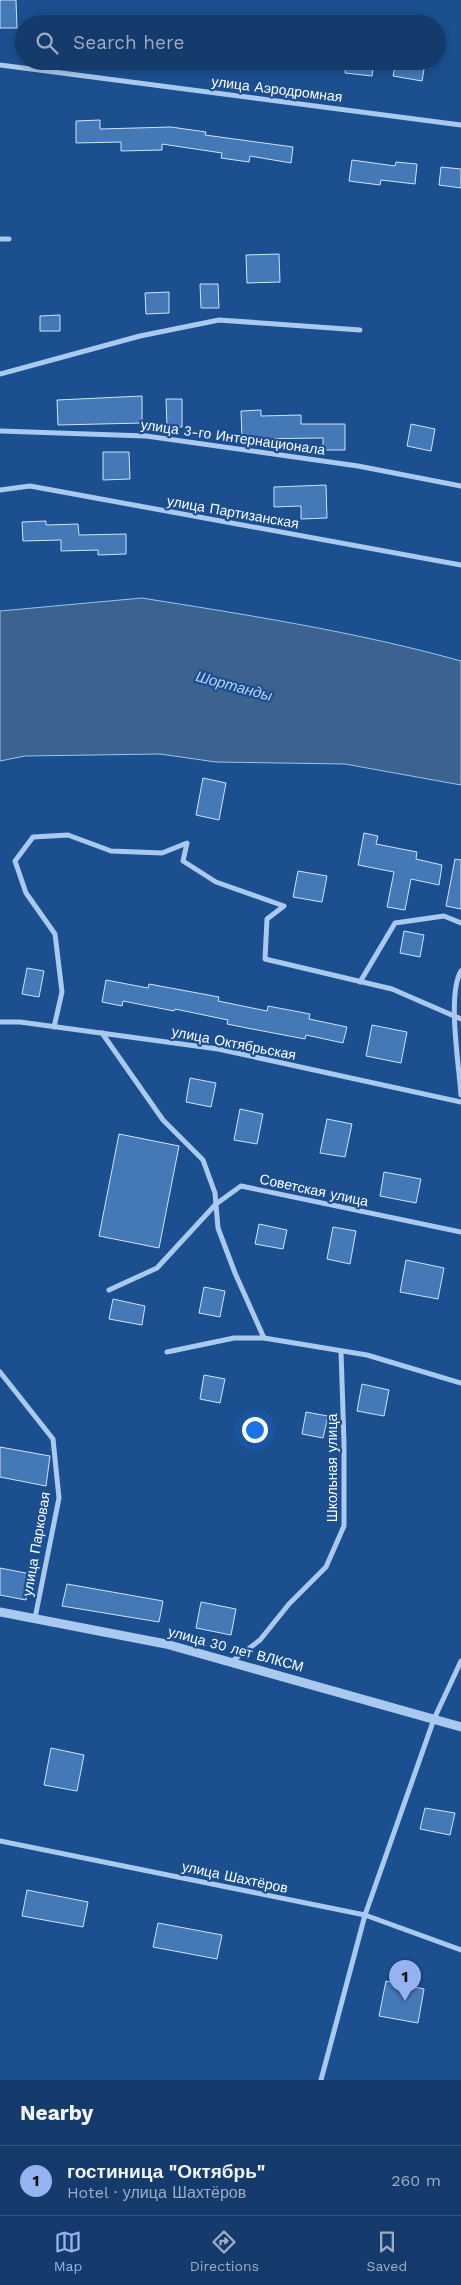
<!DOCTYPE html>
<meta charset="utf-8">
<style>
body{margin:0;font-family:"Work Sans",sans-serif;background:#1d4271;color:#f1f3f6}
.you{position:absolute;left:254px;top:1429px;width:18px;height:18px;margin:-12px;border:4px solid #fff;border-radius:50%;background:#1a73e8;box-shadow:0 0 0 8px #1a73e833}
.badge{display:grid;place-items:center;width:32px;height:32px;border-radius:50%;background:#95b2f1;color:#111;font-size:16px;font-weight:700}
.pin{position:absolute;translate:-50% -41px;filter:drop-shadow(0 1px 2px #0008)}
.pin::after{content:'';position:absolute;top:26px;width:18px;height:15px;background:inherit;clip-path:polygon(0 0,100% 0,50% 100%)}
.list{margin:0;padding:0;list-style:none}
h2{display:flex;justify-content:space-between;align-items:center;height:65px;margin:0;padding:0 20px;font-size:21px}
h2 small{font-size:16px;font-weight:400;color:#9dadc1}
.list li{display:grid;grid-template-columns:32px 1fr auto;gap:15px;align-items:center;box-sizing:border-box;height:70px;padding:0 20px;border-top:1px solid #33557e}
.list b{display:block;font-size:19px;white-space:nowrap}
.list p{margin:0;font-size:16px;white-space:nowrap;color:#9dadc1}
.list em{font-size:16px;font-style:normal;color:#9dadc1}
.icon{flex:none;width:28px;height:28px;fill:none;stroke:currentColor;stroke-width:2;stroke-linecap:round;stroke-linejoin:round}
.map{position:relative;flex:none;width:461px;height:2080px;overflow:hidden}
.search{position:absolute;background:#143b6b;box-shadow:0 2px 8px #0003;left:15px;right:15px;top:15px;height:55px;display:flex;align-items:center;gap:12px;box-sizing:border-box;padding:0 18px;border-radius:28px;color:#9dadc1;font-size:19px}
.sheet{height:135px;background:#143b6b}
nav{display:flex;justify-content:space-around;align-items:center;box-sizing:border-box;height:70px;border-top:1px solid #33557e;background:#143b6b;font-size:14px;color:#9dadc1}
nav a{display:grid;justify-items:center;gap:2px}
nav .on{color:#95b2f1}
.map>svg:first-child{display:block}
.water{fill:#3c6290;stroke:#9cc4f0}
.building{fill:#4478b7;stroke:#cfe3fa}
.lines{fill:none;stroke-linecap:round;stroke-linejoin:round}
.minor{stroke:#a9c9ee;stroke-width:5}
.tertiary{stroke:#a9c9ee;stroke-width:9}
.labels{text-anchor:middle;stroke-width:4.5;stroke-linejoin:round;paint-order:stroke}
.street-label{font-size:14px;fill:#fff;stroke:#1b4f8f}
.water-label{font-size:15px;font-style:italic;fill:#b5d3f5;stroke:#1b4f8f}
</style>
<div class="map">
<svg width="461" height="2080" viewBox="0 0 461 2080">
<rect width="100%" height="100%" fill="#1b4f8f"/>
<!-- water -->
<path class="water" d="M142,598C248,615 357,632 461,661V785L345,764L216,762L160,754L25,756L0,761V611Z"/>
<!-- building -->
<g class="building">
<path d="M0,0H16L17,28H0Z"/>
<path d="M346,61H374L372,76L345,73Z"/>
<path d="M396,61L425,63L422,81L393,76Z"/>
<path d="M100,120V129L171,127L206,132L205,135L293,147L291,163L250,156L249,162L221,158L222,153L162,144V150L121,151V142L76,143V121Z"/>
<path d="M352,160L395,166L396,162L417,164L415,184L381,180L380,185L349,181Z"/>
<path d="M441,167L461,169V188L439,185Z"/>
<path d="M279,254L280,282L247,283L246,255Z"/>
<path d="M200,284H218L219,308H201Z"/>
<path d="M169,292V313L146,314L145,293Z"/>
<path d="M60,315V331H40V316Z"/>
<path d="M142,396V423L58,425L57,400Z"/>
<path d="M166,399H182V427H167Z"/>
<path d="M261,410V416L301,415V424H345V450H323V438L242,439L241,411Z"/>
<path d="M411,424L435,429L431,451L407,446Z"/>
<path d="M103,452H129L130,479L103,480Z"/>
<path d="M326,485L327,518L301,519V506L274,507V487Z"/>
<path d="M46,521V525L78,524L79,535L126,534V554L98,555V550L61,551V540L23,541L22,522Z"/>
<path d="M203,778L226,783L219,820L196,815Z"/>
<path d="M364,833L378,836L376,844L417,852L416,859L442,865L439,885L411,879L405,910L387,907L394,872L358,865Z"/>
<path d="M455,859L461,860V909L446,906Z"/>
<path d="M298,871L327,876L322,902L293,897Z"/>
<path d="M404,931L424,935L420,957L400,953Z"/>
<path d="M27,968L44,971L39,997L22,994Z"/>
<path d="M106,980L148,988L149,984L219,997L218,1001L267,1011L268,1006L310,1014L309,1019L347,1027L343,1043L306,1035L305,1039L247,1028L227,1024L228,1020L175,1009L174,1011L123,1001L122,1006L102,1002Z"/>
<path d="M372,1025L407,1032L401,1063L366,1056Z"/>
<path d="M190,1078L216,1083L211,1107L186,1102Z"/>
<path d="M240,1109L263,1114L257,1144L234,1140Z"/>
<path d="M327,1119L352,1124L345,1157L320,1153Z"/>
<path d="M119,1134L179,1146L159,1248L99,1236Z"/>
<path d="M384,1172L421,1179L416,1203L380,1196Z"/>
<path d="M259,1224L287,1230L283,1249L255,1244Z"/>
<path d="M333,1227L356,1231L350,1264L327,1259Z"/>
<path d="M406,1260L444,1268L438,1299L400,1292Z"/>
<path d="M204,1287L225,1291L220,1317L199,1313Z"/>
<path d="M113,1299L145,1306L142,1325L109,1319Z"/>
<path d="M204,1375L225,1379L220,1403L200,1399Z"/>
<path d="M362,1384L389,1390L384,1416L357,1411Z"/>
<path d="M306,1412L328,1416L323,1438L302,1434Z"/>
<path d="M0,1447L50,1456L46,1486L0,1477Z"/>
<path d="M0,1568L31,1574L26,1600L0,1595Z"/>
<path d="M67,1584L163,1601L159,1622L62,1606Z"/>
<path d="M201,1602L236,1609L231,1635L196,1628Z"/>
<path d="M51,1748L84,1755L77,1791L44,1785Z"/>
<path d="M425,1808L455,1813L450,1835L420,1829Z"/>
<path d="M27,1890L88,1902L83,1927L22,1916Z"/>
<path d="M158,1923L222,1935L217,1959L153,1947Z"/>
<path d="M386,1981L424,1989L418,2023L379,2016Z"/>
</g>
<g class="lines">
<!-- minor -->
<g class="minor">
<path d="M0,65L461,125"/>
<path d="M0,239H9"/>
<path d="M0,374L140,336L219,320L360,330"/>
<path d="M0,431L146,436L358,466L461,486"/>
<path d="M0,490L30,486L461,565"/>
<path d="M461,971C447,994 459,1065 461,1095"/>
<path d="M360,982L395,923L444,916L461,923"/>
<path d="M0,1022H20L218,1049L461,1102"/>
<path d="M54,1027L62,992L55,934L26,893L15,861L33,837L68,835L111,851L162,853L187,843L183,861L216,882L284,906L267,919L265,959L392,989L461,1019"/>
<path d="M102,1033L163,1120L203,1160L215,1193L218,1228L235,1273L264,1338"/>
<path d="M109,1290L157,1268L216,1204L241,1186L461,1232"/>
<path d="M167,1352L234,1338H264L367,1355L461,1383"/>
<path d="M0,1372L53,1439L59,1498L35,1618"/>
<path d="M231,1662L260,1640L289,1604L326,1567L344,1526V1443L341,1351"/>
<path d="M0,1841L365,1915L461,1950"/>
<path d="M321,2080L365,1915L434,1719L461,1661"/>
</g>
<!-- tertiary -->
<path class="tertiary" d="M0,1612L166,1644L461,1727"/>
</g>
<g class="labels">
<!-- street labels -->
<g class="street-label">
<text transform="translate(277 89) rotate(7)" y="5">улица Аэродромная</text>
<text transform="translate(233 437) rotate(8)" y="5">улица 3-го Интернационала</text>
<text transform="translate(233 512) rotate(10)" y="5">улица Партизанская</text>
<text transform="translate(234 1043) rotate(11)" y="5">улица Октябрьская</text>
<text transform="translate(314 1190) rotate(12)" y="5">Советская улица</text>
<text transform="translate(332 1468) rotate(-90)" y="5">Школьная улица</text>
<text transform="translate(36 1544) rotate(-80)" y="5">улица Парковая</text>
<text transform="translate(236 1649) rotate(15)" y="5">улица 30 лет ВЛКСМ</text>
<text transform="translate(235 1877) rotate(12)" y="5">улица Шахтёров</text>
</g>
<!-- water labels -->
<g class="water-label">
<text transform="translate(234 686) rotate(15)" y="5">Шортанды</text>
</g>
</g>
</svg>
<div class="you"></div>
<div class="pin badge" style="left:405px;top:2001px">1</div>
<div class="search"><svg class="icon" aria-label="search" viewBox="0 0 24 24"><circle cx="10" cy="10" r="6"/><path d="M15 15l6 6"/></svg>Search here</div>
</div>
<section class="sheet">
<h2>Nearby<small></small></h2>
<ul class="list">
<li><span class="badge">1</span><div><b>гостиница &quot;Октябрь&quot;</b><p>Hotel · улица Шахтёров</p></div><em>260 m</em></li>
</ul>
</section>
<nav>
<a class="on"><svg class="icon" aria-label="map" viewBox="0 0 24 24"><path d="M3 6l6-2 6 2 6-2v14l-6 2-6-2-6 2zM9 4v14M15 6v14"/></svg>Map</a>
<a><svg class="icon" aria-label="directions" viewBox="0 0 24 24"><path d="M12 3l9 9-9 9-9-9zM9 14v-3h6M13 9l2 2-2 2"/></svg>Directions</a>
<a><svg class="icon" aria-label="saved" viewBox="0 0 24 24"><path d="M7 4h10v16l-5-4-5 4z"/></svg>Saved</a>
</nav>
